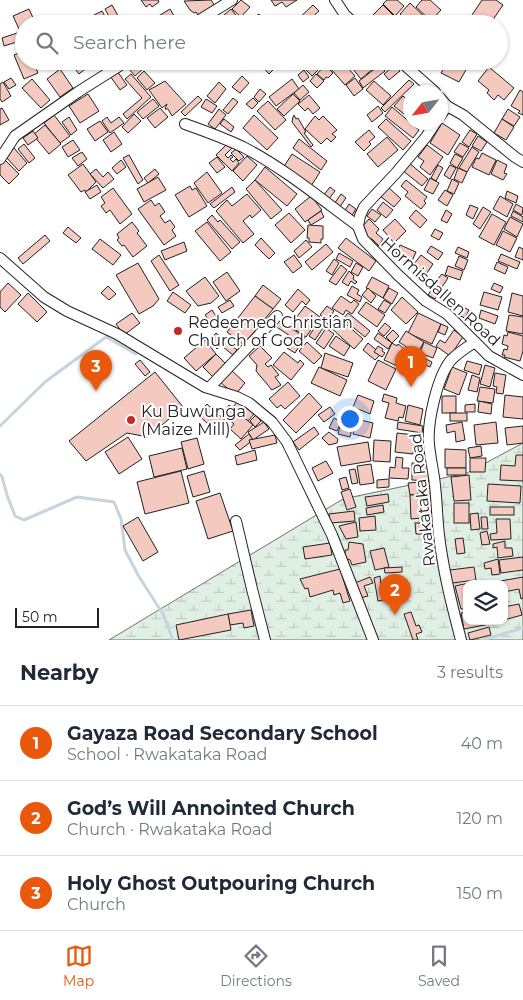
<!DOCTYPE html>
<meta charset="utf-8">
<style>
body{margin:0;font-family:Montserrat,sans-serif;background:#f2f2f3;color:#1f2937}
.controls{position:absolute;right:15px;bottom:15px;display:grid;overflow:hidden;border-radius:10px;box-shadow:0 1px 4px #0004}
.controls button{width:45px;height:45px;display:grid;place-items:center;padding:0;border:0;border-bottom:1px solid #e0e1e3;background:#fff;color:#1f2937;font:25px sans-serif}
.compass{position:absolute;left:403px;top:85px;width:45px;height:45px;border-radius:50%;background:#fff;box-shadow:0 1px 4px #0004;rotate:239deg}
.scale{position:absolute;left:15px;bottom:12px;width:84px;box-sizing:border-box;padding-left:5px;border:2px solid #222;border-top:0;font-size:14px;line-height:18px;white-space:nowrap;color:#222;-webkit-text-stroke:4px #fff;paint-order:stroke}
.you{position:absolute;left:349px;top:418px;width:18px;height:18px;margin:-12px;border:4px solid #fff;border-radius:50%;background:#1a73e8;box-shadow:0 0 0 8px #1a73e833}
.badge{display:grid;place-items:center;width:32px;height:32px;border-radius:50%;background:#ea580c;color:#fff;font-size:16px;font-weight:700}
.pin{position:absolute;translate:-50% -41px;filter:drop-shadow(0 1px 2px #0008)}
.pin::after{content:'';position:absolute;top:26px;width:18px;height:15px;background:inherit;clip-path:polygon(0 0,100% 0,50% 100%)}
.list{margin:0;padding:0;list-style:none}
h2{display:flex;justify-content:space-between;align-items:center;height:65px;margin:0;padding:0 20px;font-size:21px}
h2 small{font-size:16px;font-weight:400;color:#747a83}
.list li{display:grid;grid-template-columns:32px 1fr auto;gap:15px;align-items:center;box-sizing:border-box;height:75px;padding:0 20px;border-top:1px solid #e0e1e3}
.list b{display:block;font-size:19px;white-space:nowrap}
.list p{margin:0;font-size:16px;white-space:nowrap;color:#747a83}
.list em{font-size:16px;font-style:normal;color:#747a83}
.icon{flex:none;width:28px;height:28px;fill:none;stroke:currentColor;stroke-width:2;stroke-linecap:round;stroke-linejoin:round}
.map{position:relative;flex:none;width:523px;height:640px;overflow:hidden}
.search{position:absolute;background:#fff;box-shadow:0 1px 4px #0004;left:15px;right:15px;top:15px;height:55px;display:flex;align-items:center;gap:12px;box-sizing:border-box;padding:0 18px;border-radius:28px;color:#747a83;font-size:19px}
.sheet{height:290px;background:#fff}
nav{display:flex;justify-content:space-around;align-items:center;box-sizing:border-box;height:70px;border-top:1px solid #e0e1e3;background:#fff;font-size:14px;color:#747a83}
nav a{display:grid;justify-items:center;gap:2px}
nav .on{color:#ea580c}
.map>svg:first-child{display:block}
.wetland{fill:url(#wetland-marsh);stroke:#6f6f6f;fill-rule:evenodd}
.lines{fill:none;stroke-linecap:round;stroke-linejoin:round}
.stream{stroke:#c7d3dd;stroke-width:3}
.building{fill:#f3c9c0;stroke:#222}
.street-casing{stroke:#222;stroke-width:12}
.street{stroke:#fff;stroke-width:10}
.poi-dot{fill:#c62828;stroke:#fff;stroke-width:2}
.labels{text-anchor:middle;stroke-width:4;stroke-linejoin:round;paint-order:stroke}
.street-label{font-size:16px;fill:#222;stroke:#fff}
.poi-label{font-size:16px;fill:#222;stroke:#fff;text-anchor:start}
</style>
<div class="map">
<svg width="523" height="640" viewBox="0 0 523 640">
<defs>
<pattern id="wetland-marsh" width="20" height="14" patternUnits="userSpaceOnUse" patternTransform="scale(1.25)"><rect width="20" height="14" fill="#e0efe3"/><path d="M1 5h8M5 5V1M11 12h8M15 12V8" fill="none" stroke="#c0cdc2"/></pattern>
</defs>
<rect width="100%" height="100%" fill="#fff"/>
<!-- wetland -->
<path class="wetland" d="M523,443V640H109L343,499L467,473ZM467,584H504V621H467Z"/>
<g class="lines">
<!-- stream -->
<g class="stream">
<path d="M0,426L45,382L106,337L136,354"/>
<path d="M0,474L2,477L7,495L15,516L24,520L77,497L114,502L121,519L125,550L138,575L163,614L173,640"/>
<path d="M482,640L523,628"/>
</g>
</g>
<!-- building -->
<g class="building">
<path d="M141,0H158L159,2L152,7L150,4L146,7Z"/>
<path d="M211,0L215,6L199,17L196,12L194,13L190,10L184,1Z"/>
<path d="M241,0L250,7L241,17L232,9Z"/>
<path d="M271,0H297L286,7L282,2L275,6Z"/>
<path d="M387,0H397L404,6L395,16L383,4Z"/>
<path d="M422,0H430L441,10L431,21L416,7Z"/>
<path d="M482,0H496L503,5L490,24H466Z"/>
<path d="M410,3L429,21L427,24H411L400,14Z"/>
<path d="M112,5L121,21L117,24H113L105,9Z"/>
<path d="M313,5L319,11L305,24H301L297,20Z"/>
<path d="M383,5L394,16L386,24H382L373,15Z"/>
<path d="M29,9L35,22L24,24V27L19,29L13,16Z"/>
<path d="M170,9L179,24H154L152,20Z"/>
<path d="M231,9L239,19L233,24H221L218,20Z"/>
<path d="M102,11L106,18L98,22L94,15Z"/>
<path d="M259,14L267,24H248L247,23Z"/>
<path d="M94,17L96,24H77L85,19L88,21Z"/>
<path d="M17,33L20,41L4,46L2,38Z"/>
<path d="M24,51V61H33L38,73L24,79L14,55Z"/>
<path d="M69,61H91L93,63L79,74Z"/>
<path d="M135,61H148L150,63L135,76L128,68Z"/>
<path d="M257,61H276L279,64L269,74Z"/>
<path d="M337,61H342L355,76L345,85L330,68Z"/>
<path d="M350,61H371L375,67L361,79L348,63Z"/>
<path d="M377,61H390L392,64L387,70Z"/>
<path d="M448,61H455L467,68L459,82L441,73Z"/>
<path d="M312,63L318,70L312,76L305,69Z"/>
<path d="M381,64L385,71L363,88L359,81Z"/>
<path d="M325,65L333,73L328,78L326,77L324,80L317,74Z"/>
<path d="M395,65L400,71L389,80L384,74Z"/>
<path d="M489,67L514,88L504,100L498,95L494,100L487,93L489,90L478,81Z"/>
<path d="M60,69L73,88L60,97L47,79Z"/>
<path d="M304,70L309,77L303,82L298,75Z"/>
<path d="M117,71L127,85L120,90L110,76Z"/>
<path d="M144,71L155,83L147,90L137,78Z"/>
<path d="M131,74L151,97L127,119L123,114L142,98L125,79Z"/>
<path d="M316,74L324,81L317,88L310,81Z"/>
<path d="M242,76L249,83L240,93L232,87Z"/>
<path d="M11,78L16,85L9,89L4,82Z"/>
<path d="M355,78L363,89L354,96L346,85Z"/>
<path d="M32,79L50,100L41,108L22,88Z"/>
<path d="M292,79L299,89L276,106L269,97Z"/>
<path d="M409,80L414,84L385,112L381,108Z"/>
<path d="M165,81L186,104L172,116L168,109H165L167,104L162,108L149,90Z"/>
<path d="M374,81L391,96L383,105L366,90Z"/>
<path d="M3,82L11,96L2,102L0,99V84Z"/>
<path d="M219,82L226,89L215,103L207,96Z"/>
<path d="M303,85L309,92L300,100L294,93Z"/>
<path d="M260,89L266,94L259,102L254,97Z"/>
<path d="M520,90L523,92V115L518,113L520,111L511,106Z"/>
<path d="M88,94L99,111L80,123L69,106Z"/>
<path d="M293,94L300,101L284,116L277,109Z"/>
<path d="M309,95L320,108L313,114L308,108L305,111L298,104Z"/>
<path d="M198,96L202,100L185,116L181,112Z"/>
<path d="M403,96L410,102V119L394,106Z"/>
<path d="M233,98L238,102L228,114L223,110Z"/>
<path d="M253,98L258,103L252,109L246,104Z"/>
<path d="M153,99L159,106L143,119L137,112Z"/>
<path d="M206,99L217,106L212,113L201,107Z"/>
<path d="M268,101L286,120L275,130L257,111Z"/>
<path d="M378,106L383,113L372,122L367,115Z"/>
<path d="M392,107L419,130L413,138L385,116Z"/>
<path d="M2,108L9,120L0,125V109Z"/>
<path d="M160,108L168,117L155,128L147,118Z"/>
<path d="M219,109L226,115L215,129L208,124Z"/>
<path d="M508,109L520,117L514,126L502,119Z"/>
<path d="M134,114L141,121L128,133L122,127Z"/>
<path d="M54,115L70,136L60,143L44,123Z"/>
<path d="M254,115L278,138L267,150L243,128Z"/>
<path d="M294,115L296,119L298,118L306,132L304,133L313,145L311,147L292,122L293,117Z"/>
<path d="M315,116L319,120L323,116L337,130L332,134L336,137L331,142L327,138L321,144L305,129Z"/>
<path d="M69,117L77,130L71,135L62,122Z"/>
<path d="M107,117L111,123L119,117L124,123L110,133L102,121Z"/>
<path d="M224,119L234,127L231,132L220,124Z"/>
<path d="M386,119L411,141L403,150L378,127Z"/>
<path d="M502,119L514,127L506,140L494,133Z"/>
<path d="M100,121L108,132L95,141L87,129Z"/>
<path d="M442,123L460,135L448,155L430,143Z"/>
<path d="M45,125L61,144L49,154L33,135Z"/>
<path d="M369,130L375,137L369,142L371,144L364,151L355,142Z"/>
<path d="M470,130L477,134L469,147L462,142Z"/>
<path d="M33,131L38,138L28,145L23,138Z"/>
<path d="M114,132L122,144L111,152L103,140Z"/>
<path d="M478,136L487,142L481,151L472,146Z"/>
<path d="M387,137L398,150L378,167L367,154Z"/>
<path d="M299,139L327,161L321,170L293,148Z"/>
<path d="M73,140L80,150L68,157L62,147Z"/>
<path d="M228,143L232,148L225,155L228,158L231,155L233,157L230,159L233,162L236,159L239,163L232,171L216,155Z"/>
<path d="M460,143L469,148L463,157L454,152Z"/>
<path d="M24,144L35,158L29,163L18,149Z"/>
<path d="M427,145L443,157L430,175L420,167L424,161L418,157Z"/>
<path d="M472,147L479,152L467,172L459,168Z"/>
<path d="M14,148L27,163L19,171L5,156Z"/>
<path d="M236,149L244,157L239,161L231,153Z"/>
<path d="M82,152L87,159L78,166L72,158Z"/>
<path d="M482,153L496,160L489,175L472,167L476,158L479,159Z"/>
<path d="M292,154L320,172L311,186L283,168Z"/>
<path d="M455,154L463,158L457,168L450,163Z"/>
<path d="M129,155L143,180L138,184L123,158Z"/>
<path d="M247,156L257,165L243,181L233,171Z"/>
<path d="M217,157L225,167L217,173L209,163Z"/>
<path d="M4,159L19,174L9,184L0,175V164Z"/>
<path d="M121,160L126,167L117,174L112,168Z"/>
<path d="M497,160L507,165L504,173L507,174L503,180L491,174Z"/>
<path d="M408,162L428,179L422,186L402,170Z"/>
<path d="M83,164L96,182L86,192L85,190L81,192L68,175Z"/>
<path d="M438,165L443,168L436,181L431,178Z"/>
<path d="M450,165L456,168L450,179L444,175Z"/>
<path d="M265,167L297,194L287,206L255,180Z"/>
<path d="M458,168L467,172L462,183L454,179Z"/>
<path d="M96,169L103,177L108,172L114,179L103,188L90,174Z"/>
<path d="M155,169L159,174L148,183L144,178Z"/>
<path d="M207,172L222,193L208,203L194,183Z"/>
<path d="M158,177L166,190L144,202L137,189Z"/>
<path d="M430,178L439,183L433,194L424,190Z"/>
<path d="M452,179L459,183L454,194L447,191Z"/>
<path d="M255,180L282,210L271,219L246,189Z"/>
<path d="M406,180L427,197L424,201L426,203L421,209L405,196L408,192L401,186Z"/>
<path d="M97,185L101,192L90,199L85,192Z"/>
<path d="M190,186L192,190L196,188L207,206L189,217L175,195Z"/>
<path d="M232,187L235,192L214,208L210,204Z"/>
<path d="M330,187L335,191L328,200L323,196Z"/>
<path d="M388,187L401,199L394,207L380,196Z"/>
<path d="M113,188L132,214L120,224L110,210L106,213L101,206L105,203L101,197Z"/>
<path d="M445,190L453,195L447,206L438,200Z"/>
<path d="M507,191L518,196L516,203L505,198Z"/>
<path d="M247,194L261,210L252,218L250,215L243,221L254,234L243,243L216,211L227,200L232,206Z"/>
<path d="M341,194L346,198L339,208L334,204Z"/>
<path d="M311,196L322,210L305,222L295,209Z"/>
<path d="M500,196L513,204L507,217L493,209Z"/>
<path d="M151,200L155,206L159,203L165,212L160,216L165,223L170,220L175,227L172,230L176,236L164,245L138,209Z"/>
<path d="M383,202L393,210L386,218L377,210Z"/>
<path d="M349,204L356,209L351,217L344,212Z"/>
<path d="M516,204L523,208L522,215L513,210Z"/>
<path d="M470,205L478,208L473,219L466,215Z"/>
<path d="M483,207L491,212L480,229L473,224Z"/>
<path d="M372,209L381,215L375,222L367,216Z"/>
<path d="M416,210L427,220L420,228L409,218Z"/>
<path d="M446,210L452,214L447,223L441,220Z"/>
<path d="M321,211L324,217L311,225L308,220Z"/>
<path d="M513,211L523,217V222L511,216Z"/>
<path d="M289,213L305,230L291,243L275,225Z"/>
<path d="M492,214L506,222L494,245L479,237Z"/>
<path d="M212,215L218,222L220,220L240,242L232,249L207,220Z"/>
<path d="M510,217L523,224L517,237L504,229Z"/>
<path d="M369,219L379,229L376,233L383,239L379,246L372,239L368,238L362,227Z"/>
<path d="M395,219L406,231L394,243L383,230Z"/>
<path d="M132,222L139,231L137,233L147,246L133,257L124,245L122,246L117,240L119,238L117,234Z"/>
<path d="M207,222L231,252L220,261L195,231Z"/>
<path d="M308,225L323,226V239H321V243L309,242V238H307Z"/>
<path d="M68,227L81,238L76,243L63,233Z"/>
<path d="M435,229L443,233L439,240L431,236Z"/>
<path d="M503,231L517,238L510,252L496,245Z"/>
<path d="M45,235L50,241L23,264L18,258Z"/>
<path d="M261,238L275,253L269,259L255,245Z"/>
<path d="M346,238L376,261L369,271L338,248Z"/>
<path d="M100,239L121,255L113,265L92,249Z"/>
<path d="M306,240L312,247L299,258L294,251Z"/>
<path d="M184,242L187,251L165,260L161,251Z"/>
<path d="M326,244L333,252L312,270L305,262Z"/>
<path d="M400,245L416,252L412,261L396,254Z"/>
<path d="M431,246L443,253L438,260L427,252Z"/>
<path d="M458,247L469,252L467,258L455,253Z"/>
<path d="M519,247L523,249V260L515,257Z"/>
<path d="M339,253L353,261L350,267L336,259Z"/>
<path d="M501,254L520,262L517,269L498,261Z"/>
<path d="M159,255L179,285L170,291L151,261Z"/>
<path d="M294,255L302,266L293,273L284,262Z"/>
<path d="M421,255L433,264L427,273L414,264Z"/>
<path d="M459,256L468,260L464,270L455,266Z"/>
<path d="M334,259L339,263L332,275L326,271Z"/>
<path d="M497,262L508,267L505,274L494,269Z"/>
<path d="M138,263L159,299L153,306L139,314L116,275Z"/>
<path d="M356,263L363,267L358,276L351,272Z"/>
<path d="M341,265L347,270L336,285L329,281Z"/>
<path d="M448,266L463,271L460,280L445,275Z"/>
<path d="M349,271L354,276L353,279L357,282L355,284L351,281L348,286L342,282Z"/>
<path d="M227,272L240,291L226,301L213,282Z"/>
<path d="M442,274L448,278L442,287L435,282Z"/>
<path d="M205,277L219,296L211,303L198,306L186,291Z"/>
<path d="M372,277L389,286L383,298L366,288Z"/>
<path d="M8,283L21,295L5,312L0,307V292Z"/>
<path d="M436,283L442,287L435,299L428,295Z"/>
<path d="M494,283L503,287L500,293L491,289Z"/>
<path d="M263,285L281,299L273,309L255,296Z"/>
<path d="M108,286L116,294L109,300L101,293Z"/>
<path d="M352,286L359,290L357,294L362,297L360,302L347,295Z"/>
<path d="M368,288L376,296L371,303L362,295Z"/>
<path d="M389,288L398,293L392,304L383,298Z"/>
<path d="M298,289L310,300L306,305L302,301L293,312L285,305Z"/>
<path d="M173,292L191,305L185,313L167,301Z"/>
<path d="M484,292L502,297L498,310L480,305Z"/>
<path d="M28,293L47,312L37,322L18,304Z"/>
<path d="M512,293L523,296V316L508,312Z"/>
<path d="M445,295L456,301L453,307L442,301Z"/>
<path d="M255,296L273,309L244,345L227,332Z"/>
<path d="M341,296L351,303L354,300L359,304L352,314L346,310L343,315L332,308Z"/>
<path d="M402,297L418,312L406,324L391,310Z"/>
<path d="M230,300L234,306L222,313L218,307Z"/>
<path d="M384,300L391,304L385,313L378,309Z"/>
<path d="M366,302L385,315L377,327L358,313Z"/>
<path d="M305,306L320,317L306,337L290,326Z"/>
<path d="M327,306L334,311L328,320L320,315Z"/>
<path d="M463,307L469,310L465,318L458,315Z"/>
<path d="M212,310L218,319L211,323L205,315Z"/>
<path d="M481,310L498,316L495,324L479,318Z"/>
<path d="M132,313L140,323L124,335L116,324Z"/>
<path d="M348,313L370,331L365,337L343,319Z"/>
<path d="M418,313L441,324L432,344L408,333Z"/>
<path d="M336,315L363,339L354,349L327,324Z"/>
<path d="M509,315L523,317V334L506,331Z"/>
<path d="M321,318L327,322L315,340L309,336Z"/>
<path d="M278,320L305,337L295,353L287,348L293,338L275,326Z"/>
<path d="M385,323L391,328L384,336L378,331Z"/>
<path d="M441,324L448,327L445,335L438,332Z"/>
<path d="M326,328L334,334L324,349L316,343Z"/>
<path d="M393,330L399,336L392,343L386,337Z"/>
<path d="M454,330L463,337L450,356L436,346L440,340L445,343Z"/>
<path d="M406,331L424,342L417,354L399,342Z"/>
<path d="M508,332L523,336V351L520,361L504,357L505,355H502L504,349L507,350L508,346L502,344L504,335L507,336Z"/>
<path d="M216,333L225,341L217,349L209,341Z"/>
<path d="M378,333L392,343L388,349L374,339Z"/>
<path d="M336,336L350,346L344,356L329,346Z"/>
<path d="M205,340L216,354L196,371L184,358Z"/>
<path d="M227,342L237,350L233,355L223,347Z"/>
<path d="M307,342L322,356L314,364L299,351Z"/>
<path d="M424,342L437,348L433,358L420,353Z"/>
<path d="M368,343L381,354L375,360L363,350Z"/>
<path d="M392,343L397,346L398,344L406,350L404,354L406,355L403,362L400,361L397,366L384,360Z"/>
<path d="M260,346L272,358L265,364L268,367L271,365L279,375L275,377L281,385L272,390L256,371L257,365L249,356Z"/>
<path d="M378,346L383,349L382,351L385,353L382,357L374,352Z"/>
<path d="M284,352L298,363L300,360L304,364L291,380L273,365Z"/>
<path d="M325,353L353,363L348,377L321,368Z"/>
<path d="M414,353L432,362L430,367L411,358Z"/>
<path d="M216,354L228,366L215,379L203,367Z"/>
<path d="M140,360L150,372L145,376L135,364Z"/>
<path d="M378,360L396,369L386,390L368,381Z"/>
<path d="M467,361L482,365L479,375L464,370Z"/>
<path d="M485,365L495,368L490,387L480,384Z"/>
<path d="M319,367L347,380L340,396L311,383Z"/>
<path d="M452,367L467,373L459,395L444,389Z"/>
<path d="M230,369L245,383L235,395L219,381Z"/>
<path d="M155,372L183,407L148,437L127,433L86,461L69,441Z"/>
<path d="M495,373L506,375L503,394L496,393L497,387L493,386Z"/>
<path d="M472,375L480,378L477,392L468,390Z"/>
<path d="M288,382L300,396L285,409L281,405L277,408L269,399Z"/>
<path d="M480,387L495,389L493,403L477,401Z"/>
<path d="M309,393L322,407L296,433L283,420Z"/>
<path d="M384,394L397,398L396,403L406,406L403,418L399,417L398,421L385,418L389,403L382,401Z"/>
<path d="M358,395L374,401L370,414L353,407Z"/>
<path d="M505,395L523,397V419L503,417Z"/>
<rect x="442" y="396" width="14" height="17"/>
<path d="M238,401L254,414L248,421L242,416L238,421L228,413Z"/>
<path d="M479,401L492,404L491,414L478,412Z"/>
<path d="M207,404L228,423L219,434L197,414Z"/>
<path d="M475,404V412H465V405Z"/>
<path d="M229,405L253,425L241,439L230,429L234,424L222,414Z"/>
<path d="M408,405L423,409L420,425L405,421Z"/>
<path d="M330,407L335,414L324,422L318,415Z"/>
<rect x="450" y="413" width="17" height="8"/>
<path d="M256,415L261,421L255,427L250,421Z"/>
<path d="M334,418L341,422L337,431L329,428Z"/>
<path d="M342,418L354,421L350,437L338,434Z"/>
<path d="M356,419L373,423L370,438L353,434Z"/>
<path d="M264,422L269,429L253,440L248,432Z"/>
<path d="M398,422L423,426L422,433L397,429Z"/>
<path d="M462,422L465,440L456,442L455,431L447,433L446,425Z"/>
<path d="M496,422L498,443L476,445L474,425Z"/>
<path d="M523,426V443L507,445L505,428Z"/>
<path d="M314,427L319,434L299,450L293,442Z"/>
<path d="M329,432L338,439L337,443L329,445L322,438Z"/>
<path d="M397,433L415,435L413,454L395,452Z"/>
<path d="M249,434L253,440L240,450L235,445Z"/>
<path d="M275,435L277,443L252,449L249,440Z"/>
<path d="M128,437L142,459L119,474L105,452Z"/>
<path d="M197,438L204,464L188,469L181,442Z"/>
<path d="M374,440L391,441L390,462L373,461Z"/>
<path d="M368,442L371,461L341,466L337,447Z"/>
<rect x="416" y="444" width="8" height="13"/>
<path d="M481,446L482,456L470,458L468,448Z"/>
<path d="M182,448L187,469L154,477L149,456Z"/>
<path d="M445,449L466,450V468H445Z"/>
<path d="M255,450L257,460L237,465L235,456Z"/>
<path d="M516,455H523V481L500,480L501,465L515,466Z"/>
<path d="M396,457L403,458L402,468H409L408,479L389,478L390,467L395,468Z"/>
<path d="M470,458H486L485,472H470Z"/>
<path d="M326,461L333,473L318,481L312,468Z"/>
<path d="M412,463H429V481L412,480Z"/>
<path d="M371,464L374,483L360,485L357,466Z"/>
<rect x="447" y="468" width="19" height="7"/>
<path d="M355,469L358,483L352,484L349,470Z"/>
<path d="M181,471L189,503L145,514L137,482Z"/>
<path d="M204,471L210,492L193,497L187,476Z"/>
<path d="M469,475L471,500L454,501L451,477Z"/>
<path d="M346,477L349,488L342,490L339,479Z"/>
<path d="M389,479V487L377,488V480Z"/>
<path d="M431,481L432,488L418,490V494L410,495L408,483Z"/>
<path d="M488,484L521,486L520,503L487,501Z"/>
<path d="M350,489L356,507L347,510L341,492Z"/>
<path d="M220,493L233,531L208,539L196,501Z"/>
<path d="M388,494L389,502L367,506L365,497Z"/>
<path d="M431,494L432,517L411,519L410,495Z"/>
<rect x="454" y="503" width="15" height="20"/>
<path d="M383,505L384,512L367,515L366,508Z"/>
<rect x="490" y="507" width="24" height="8"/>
<path d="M354,511L355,521L330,523L329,514Z"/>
<path d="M478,513L480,529L471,530L470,514Z"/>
<path d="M375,516L376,530L360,531L359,518Z"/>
<path d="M138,517L158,552L143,561L123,526Z"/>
<path d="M481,517H487L488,529H482Z"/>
<path d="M496,519H510L511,539L491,540L490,534L497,533Z"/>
<path d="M356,522L358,537L346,539L339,526Z"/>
<path d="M415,523H434V534H416Z"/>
<path d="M487,531L490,544L482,545L480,533Z"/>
<path d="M463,538L465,553L457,554L455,539Z"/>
<path d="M505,541V548H512L513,556L498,558L497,547L493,548V544Z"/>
<path d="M349,542L363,544L366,562L352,565L350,560L345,558V550H348Z"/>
<path d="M330,543L332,555L305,559L303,547Z"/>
<path d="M384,548L389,567L375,570L370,551Z"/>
<path d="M523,557V570L501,573L499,560Z"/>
<path d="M498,559L500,574L492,575L491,568L485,569L484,563Z"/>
<path d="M402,567V572L385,573L384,568Z"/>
<path d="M474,567L476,580L452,583L450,570Z"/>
<path d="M340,569L350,601L343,603L340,593L334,595L333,590L310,597L308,588L305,589L300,579Z"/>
<path d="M380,576L381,585L389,589L391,598L378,601L374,578Z"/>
<path d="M370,577L373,583L364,586L368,596L360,598L355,583Z"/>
<path d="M523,577V598L521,599L519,589L504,592V584H495V582Z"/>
<path d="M469,583L467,584V608L461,609L455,586Z"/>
<path d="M519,604L522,615L504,620V607Z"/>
<path d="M251,610L254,626L244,628L243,623L230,625L228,614Z"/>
<path d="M411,612L416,626L419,625L422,632L416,634L418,640H413L404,614Z"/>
<path d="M467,612V621H489L490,624L464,629L461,613Z"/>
<path d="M228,614L231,630L179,640L176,625Z"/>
<path d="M489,627L491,635L470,640L468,633Z"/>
</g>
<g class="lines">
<defs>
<g id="street">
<path d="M335,0L345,15L355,24"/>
<path d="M193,24L232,0"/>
<path d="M400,61L435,92"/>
<path d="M440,98L447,106L463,115L515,157L523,162"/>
<path d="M440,116L447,106"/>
<path d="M436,122L426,137L396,173L364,207L360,216L358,226L363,239L398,275L426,301L447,314L489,356L523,375"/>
<path d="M185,124C205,131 224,138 243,147C284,168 321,199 358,226"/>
<path d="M0,159L15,136L78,92L127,61"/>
<path d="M0,258L44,297L67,311L117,334L205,387L237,397L249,403L272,422L287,442L332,535L373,640"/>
<path d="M209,388L277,316"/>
<path d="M236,521L252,589L265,640"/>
<path d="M461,640C452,606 443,571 439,535C437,519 437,502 435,486C434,472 430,458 429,444C427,423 437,377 451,360C458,353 467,347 475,342"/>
</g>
</defs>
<!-- street casing -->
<use href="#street" class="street-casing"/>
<!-- street -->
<use href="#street" class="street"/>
</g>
<!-- markers -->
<g class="poi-dot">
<circle cx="178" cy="331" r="5"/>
<circle cx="131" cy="420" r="5"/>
</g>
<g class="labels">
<!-- street labels -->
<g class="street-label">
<text transform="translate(441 291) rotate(42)" y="6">Hormisdallen Road</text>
<text transform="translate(422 500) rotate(-96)" y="6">Rwakataka Road</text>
</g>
<!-- poi labels -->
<g class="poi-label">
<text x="188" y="328">Redeemed Christian<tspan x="188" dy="18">Church of God</tspan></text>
<text x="141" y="417">Ku Buwunga<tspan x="141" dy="18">(Maize Mill)</tspan></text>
</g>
</g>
</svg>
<div class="controls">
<button><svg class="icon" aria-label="layers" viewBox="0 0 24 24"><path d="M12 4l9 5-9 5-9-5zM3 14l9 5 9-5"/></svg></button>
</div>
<svg class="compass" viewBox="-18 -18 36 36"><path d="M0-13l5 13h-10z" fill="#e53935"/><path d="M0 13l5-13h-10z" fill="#747a83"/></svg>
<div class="scale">50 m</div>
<div class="you"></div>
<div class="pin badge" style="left:411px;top:387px">1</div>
<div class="pin badge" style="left:395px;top:615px">2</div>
<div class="pin badge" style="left:96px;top:391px">3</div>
<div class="search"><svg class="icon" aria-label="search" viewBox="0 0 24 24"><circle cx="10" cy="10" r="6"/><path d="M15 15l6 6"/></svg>Search here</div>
</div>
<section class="sheet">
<h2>Nearby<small>3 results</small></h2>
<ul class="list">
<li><span class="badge">1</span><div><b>Gayaza Road Secondary School</b><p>School · Rwakataka Road</p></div><em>40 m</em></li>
<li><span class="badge">2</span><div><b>God’s Will Annointed Church</b><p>Church · Rwakataka Road</p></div><em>120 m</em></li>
<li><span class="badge">3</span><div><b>Holy Ghost Outpouring Church</b><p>Church</p></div><em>150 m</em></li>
</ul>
</section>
<nav>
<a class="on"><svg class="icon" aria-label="map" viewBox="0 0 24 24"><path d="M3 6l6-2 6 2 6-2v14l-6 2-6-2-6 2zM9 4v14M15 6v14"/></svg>Map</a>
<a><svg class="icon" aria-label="directions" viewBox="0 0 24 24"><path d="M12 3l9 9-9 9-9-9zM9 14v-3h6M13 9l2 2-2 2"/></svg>Directions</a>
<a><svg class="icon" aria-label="saved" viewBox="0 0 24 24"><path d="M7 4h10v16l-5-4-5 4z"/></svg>Saved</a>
</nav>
